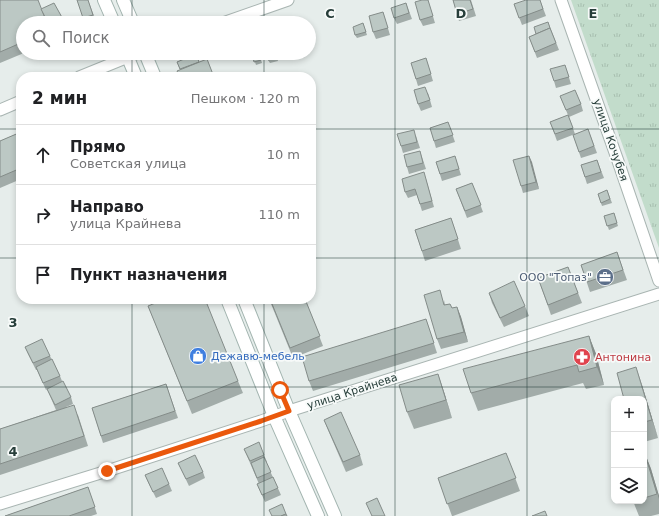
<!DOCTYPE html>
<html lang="ru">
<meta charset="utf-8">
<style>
body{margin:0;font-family:"DejaVu Sans",sans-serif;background:#f6f6f6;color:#202124}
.controls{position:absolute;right:12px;bottom:12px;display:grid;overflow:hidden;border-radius:8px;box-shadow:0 2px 6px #0003}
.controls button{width:36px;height:36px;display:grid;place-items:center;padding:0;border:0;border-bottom:1px solid #e0e0e0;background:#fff;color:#202124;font:20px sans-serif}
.stop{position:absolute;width:12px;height:12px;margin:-9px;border:3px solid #ea580c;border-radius:50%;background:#fff}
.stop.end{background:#ea580c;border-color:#fff;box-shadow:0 1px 4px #0008}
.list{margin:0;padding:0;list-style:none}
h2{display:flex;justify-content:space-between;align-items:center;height:52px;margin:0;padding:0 16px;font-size:17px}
h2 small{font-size:13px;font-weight:400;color:#757577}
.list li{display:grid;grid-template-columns:26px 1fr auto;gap:12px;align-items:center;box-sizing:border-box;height:60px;padding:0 16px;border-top:1px solid #e0e0e0}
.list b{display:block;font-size:15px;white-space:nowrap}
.list p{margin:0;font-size:13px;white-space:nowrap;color:#757577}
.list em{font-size:13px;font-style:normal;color:#757577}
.icon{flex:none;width:22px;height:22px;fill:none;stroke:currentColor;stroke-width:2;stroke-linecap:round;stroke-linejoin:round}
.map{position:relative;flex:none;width:659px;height:516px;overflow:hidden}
.search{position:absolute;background:#fff;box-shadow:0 2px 6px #0003;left:16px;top:16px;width:300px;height:44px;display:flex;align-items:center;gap:10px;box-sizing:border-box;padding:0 14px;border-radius:22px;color:#757577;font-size:15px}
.panel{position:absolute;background:#fff;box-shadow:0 2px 6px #0003;left:16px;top:72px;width:300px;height:232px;border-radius:16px}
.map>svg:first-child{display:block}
.park{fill:url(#park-tufts)}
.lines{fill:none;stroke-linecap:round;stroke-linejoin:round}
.street-casing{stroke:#a9b5b2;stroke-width:13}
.secondary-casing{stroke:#a3b5b0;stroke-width:14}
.street{stroke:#fff;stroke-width:11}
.secondary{stroke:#fff;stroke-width:12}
.wall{fill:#a2aca9}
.shaded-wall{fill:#848c89}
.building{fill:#bcc8c4;stroke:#848c89}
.route{stroke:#ea580c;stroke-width:5}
.grid{fill:none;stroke:#273e3a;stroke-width:1;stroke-opacity:0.55}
.labels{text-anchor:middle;stroke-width:3.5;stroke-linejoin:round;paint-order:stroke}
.street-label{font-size:11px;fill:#273e3a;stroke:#f7faf9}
.service-label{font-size:11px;fill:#4e5e75;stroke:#f7faf9;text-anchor:end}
.shop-label{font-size:11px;fill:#366cbe;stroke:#f7faf9;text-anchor:start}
.health-label{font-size:11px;fill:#be3a42;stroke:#f7faf9;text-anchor:start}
.grid-label{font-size:13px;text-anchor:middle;font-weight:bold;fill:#273e3a;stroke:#f7faf9;stroke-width:3.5;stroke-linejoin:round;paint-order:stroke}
</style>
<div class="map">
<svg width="659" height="516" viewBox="0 0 659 516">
<defs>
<pattern id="park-tufts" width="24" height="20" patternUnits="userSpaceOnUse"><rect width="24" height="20" fill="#c2dccb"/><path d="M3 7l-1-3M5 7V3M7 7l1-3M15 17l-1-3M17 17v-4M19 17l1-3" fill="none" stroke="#a7beaf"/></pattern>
</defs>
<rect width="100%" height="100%" fill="#e6edeb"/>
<!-- park -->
<path class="park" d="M571,0H659V248Z"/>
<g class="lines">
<defs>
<g id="street">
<path d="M561,0L619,164L659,281"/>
<path d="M223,23L288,0"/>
<path d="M79,77L138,53"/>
<path d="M0,110L21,101"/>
<path d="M0,504L107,471L261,421L289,411L659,294"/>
</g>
<g id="secondary">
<path d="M104,0L114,23"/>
<path d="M123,0L133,23"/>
<path d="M126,53L136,77"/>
<path d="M145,53L155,77"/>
<path d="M227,299L274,416L318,516"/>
<path d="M244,299L289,411L335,516"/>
</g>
</defs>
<!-- street casing -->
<use href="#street" class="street-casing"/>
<!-- secondary casing -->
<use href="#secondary" class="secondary-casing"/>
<!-- street -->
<use href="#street" class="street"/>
<!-- secondary -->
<use href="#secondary" class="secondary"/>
</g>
<!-- wall -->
<g class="wall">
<path d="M0,0L64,21V23H23V53H24L0,63Z"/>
<path d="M77,0H88L96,21L91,23H85Z"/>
<path d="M428,0L435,23L423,26L420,20Z"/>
<path d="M453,0H471L476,16L459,21Z"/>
<path d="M540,0L546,16L522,25L514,4Z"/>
<path d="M406,3L412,19L397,24L394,18Z"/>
<path d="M383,12L390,35L376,39L373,32Z"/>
<path d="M548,22L559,50L537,58L529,37L536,34Z"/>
<path d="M363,23L367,35L357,38L355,35Z"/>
<path d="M252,53H259L262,63L256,65Z"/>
<path d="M276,53L278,61L270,63L268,60Z"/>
<path d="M293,53H304L305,57L295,59Z"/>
<path d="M196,54L199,63L180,70L177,62Z"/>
<path d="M426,58L433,81L418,86L411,63Z"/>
<path d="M565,65L571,84L556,88L554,81Z"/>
<path d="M428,93L432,107L421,111L418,104Z"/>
<path d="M560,96L581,104L583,111L569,117L575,134L557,141L550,122L568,115Z"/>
<path d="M448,122L455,142L436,148L430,128Z"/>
<path d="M588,129L597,153L581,158L573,135Z"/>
<path d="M21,132V179L0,188V141Z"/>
<path d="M416,136L420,148L403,153L401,146Z"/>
<path d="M420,151L426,169L409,174L407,167Z"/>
<path d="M455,156L461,175L442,181L436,162Z"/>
<path d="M529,156L539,189L523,193L521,186Z"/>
<path d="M597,160L604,178L587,184L581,165Z"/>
<path d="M426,179L434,207L422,211L417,195L408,198L405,192Z"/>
<path d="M472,183L483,212L467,218L456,189Z"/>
<path d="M607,190L612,203L602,206L598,194Z"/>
<path d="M614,213L618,226L609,230L604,216Z"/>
<path d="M451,218L461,249L425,261L415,230Z"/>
<path d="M617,252L627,280L590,292L581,265Z"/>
<path d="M568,267L582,303L551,315L538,278Z"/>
<path d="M489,293L525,306L529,316L504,327L492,303Z"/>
<path d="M269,299H305L323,346L293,358Z"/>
<path d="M444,300L445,305L450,304L452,308L457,307L461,317L468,342L441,349L437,339Z"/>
<path d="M148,306L238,381L243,393L192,414Z"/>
<path d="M426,319L437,353L313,391L309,381Z"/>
<path d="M589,336L596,354L604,385L586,389L583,383L478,411L471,393Z"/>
<path d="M25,347L50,356L60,376L62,381L71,397L73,404L66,407L78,415L88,446L0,475V429L56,410L47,389L46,390L37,370H36L28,354Z"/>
<path d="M438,374L444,392L452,418L414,429L407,412Z"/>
<path d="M166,384L178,418L103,443L92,408Z"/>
<path d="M642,385L658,438L644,442V399Z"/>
<path d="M324,420L360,455L363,465L346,472L328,430Z"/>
<path d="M244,449L264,455L267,462H266L281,495L265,502L257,484H259Z"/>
<path d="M644,451L651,469L659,496V514L651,516H639L633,501H644Z"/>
<path d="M506,453L520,491L453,516H452L438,478Z"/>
<path d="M178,463L203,472L205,478L189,486Z"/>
<path d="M145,475L169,484L172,491L156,498L148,482Z"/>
<path d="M88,487L97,514L91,516H5Z"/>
</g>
<!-- shaded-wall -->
<g class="shaded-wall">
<path d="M529,156L532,162L539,189L536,182Z"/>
<path d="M457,307L461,317L468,342L464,332Z"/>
<path d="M589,336L596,354L604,385L597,367Z"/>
<path d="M636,367L642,385L658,438L652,420Z"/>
<path d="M438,374L444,392L452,418L446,400Z"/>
<path d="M644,451L651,469L659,496V499Z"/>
</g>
<!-- building -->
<g class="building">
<path d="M0,0H38L47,23H23V42L0,52Z"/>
<path d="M77,0H88L93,15L83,18Z"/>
<path d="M422,0H428L433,16L420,20L415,2Z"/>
<path d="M453,0H470L473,9L457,14Z"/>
<path d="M526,0H540L543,9L519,18L514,4Z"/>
<path d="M54,3L64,21L59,23H48L41,9Z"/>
<path d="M406,3L409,13L394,18L391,8Z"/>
<path d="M383,12L388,28L373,32L369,16Z"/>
<path d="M548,22L550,28L536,34L534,27Z"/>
<path d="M363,23L366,32L355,35L353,27Z"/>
<path d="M550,28L556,43L535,52L529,37Z"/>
<path d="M252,53H259L261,60L254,62Z"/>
<path d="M267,53H276L277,58L268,60Z"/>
<path d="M293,53H304L294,56Z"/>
<path d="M196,54L199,62L180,69L177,62Z"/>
<path d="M426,58L431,74L416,79L411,63Z"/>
<path d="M207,59L214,77H180L177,71Z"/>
<path d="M565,65L569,77L554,81L550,69Z"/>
<path d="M425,87L430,100L418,104L414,90Z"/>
<path d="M575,90L581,104L566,110L560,96Z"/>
<path d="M568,115L573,128L555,134L550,122Z"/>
<path d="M448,122L453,135L434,141L430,128Z"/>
<path d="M588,129L594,146L579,152L573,135Z"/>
<path d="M414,130L417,142L401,146L397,134Z"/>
<path d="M21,132V168L0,177V141Z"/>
<path d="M420,151L423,163L407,167L404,155Z"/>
<path d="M455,156L459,169L440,174L436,162Z"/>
<path d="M529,156L536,182L521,186L513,160Z"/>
<path d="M597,160L601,172L585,177L581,165Z"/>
<path d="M424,172L432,201L420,204L415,189L405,192L402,179Z"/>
<path d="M472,183L481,205L465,211L456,189Z"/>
<path d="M607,190L610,199L601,203L598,194Z"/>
<path d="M614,213L617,223L607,226L604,216Z"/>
<path d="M451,218L458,239L422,251L415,230Z"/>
<path d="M617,252L623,270L587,282L581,265Z"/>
<path d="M568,267L578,293L548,305L538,278Z"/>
<path d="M514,281L525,306L500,318L489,293Z"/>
<path d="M440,290L444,305L450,304L452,308L457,307L464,332L437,339L424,295Z"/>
<path d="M165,299H205L238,381L187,401L148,306Z"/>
<path d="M270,299H305L320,336L290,348Z"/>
<path d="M426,319L434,343L309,381L302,357Z"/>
<path d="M589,336L597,367L579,372L577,365L471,393L463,369Z"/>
<path d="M42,339L50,356L33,363L25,347Z"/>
<path d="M52,359L60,376L43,383L36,367Z"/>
<path d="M636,367L652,420L644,422V399H624L617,373Z"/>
<path d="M438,374L446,400L407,412L399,385Z"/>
<path d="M63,381L71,397L55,405L47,389Z"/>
<path d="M166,384L175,411L101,436L92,408Z"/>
<path d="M74,405L84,436L0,464V429Z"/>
<path d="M341,412L360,455L343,462L324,420Z"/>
<path d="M259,442L264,455L250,461L244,449Z"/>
<path d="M644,451L657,494L644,498Z"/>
<path d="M506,453L516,478L447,504L438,478Z"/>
<path d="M195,455L203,472L186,479L178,463Z"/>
<path d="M264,457L271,472L257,478L251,463Z"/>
<path d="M162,468L169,484L153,492L145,475Z"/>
<path d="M273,477L278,488L262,495L257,484Z"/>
<path d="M88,487L95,507L69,516H5Z"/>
<path d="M377,498L385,516H372L366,503Z"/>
<path d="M282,504L286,514L281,516H272L269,510Z"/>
<path d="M545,511L547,516H532Z"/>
<path d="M286,514L287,516H281Z"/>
</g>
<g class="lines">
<!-- route -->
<path class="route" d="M107,471L261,421L289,411L280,390"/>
</g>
<!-- grid -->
<path class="grid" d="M132,0V23M264,0V23M395,0V516M527,0V516M132,53V77M264,53V77M0,129H21M311,129H659M0,258H21M311,258H659M132,299V516M264,299V516M0,387H659"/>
<!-- icons -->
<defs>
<symbol id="office-disc" viewBox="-11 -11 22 22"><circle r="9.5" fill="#5c6f8a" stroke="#f7faf9"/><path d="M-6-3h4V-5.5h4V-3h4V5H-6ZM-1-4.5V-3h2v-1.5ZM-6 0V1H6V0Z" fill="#fff"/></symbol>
<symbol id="shop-disc" viewBox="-11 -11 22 22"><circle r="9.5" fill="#3f7fe0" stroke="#f7faf9"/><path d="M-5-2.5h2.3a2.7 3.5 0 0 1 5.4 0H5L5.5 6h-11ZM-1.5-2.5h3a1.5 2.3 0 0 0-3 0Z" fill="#fff"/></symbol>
<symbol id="pharmacy-disc" viewBox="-11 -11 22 22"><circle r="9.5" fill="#e0444e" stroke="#f7faf9"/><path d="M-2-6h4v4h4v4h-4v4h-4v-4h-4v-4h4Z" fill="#fff"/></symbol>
</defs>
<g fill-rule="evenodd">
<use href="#office-disc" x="595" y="267" width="20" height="20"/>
<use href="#shop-disc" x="188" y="346" width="20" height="20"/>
<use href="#pharmacy-disc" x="572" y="347" width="20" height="20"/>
</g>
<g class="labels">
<!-- street labels -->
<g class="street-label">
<text transform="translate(611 140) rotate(71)" y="4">улица Кочубея</text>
<text transform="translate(352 391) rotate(-18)" y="4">улица Крайнева</text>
</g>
<!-- service labels -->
<g class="service-label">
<text x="592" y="281">ООО "Топаз"</text>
</g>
<!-- shop labels -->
<g class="shop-label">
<text x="211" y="360">Дежавю-мебель</text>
</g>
<!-- health labels -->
<g class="health-label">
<text x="595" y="361">Антонина</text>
</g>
</g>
<g class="grid-label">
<text x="330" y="18">C</text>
<text x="461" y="18">D</text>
<text x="593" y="18">E</text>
<text x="13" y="327">3</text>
<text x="13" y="456">4</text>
</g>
</svg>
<div class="controls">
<button>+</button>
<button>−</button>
<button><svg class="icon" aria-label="layers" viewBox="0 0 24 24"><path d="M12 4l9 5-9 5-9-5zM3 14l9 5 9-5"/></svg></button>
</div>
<div class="stop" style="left:280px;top:390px"></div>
<div class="stop end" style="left:107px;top:471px"></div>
<div class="search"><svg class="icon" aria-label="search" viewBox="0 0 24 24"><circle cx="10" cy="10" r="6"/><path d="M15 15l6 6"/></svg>Поиск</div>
<section class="panel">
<h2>2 мин<small>Пешком · 120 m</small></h2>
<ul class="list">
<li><svg class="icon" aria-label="ahead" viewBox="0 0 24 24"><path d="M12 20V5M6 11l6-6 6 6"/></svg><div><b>Прямо</b><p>Советская улица</p></div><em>10 m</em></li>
<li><svg class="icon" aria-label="right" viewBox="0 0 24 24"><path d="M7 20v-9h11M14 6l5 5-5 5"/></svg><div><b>Направо</b><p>улица Крайнева</p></div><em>110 m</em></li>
<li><svg class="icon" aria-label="arrive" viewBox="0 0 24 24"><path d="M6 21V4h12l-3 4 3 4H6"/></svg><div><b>Пункт назначения</b></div></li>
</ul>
</section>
</div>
